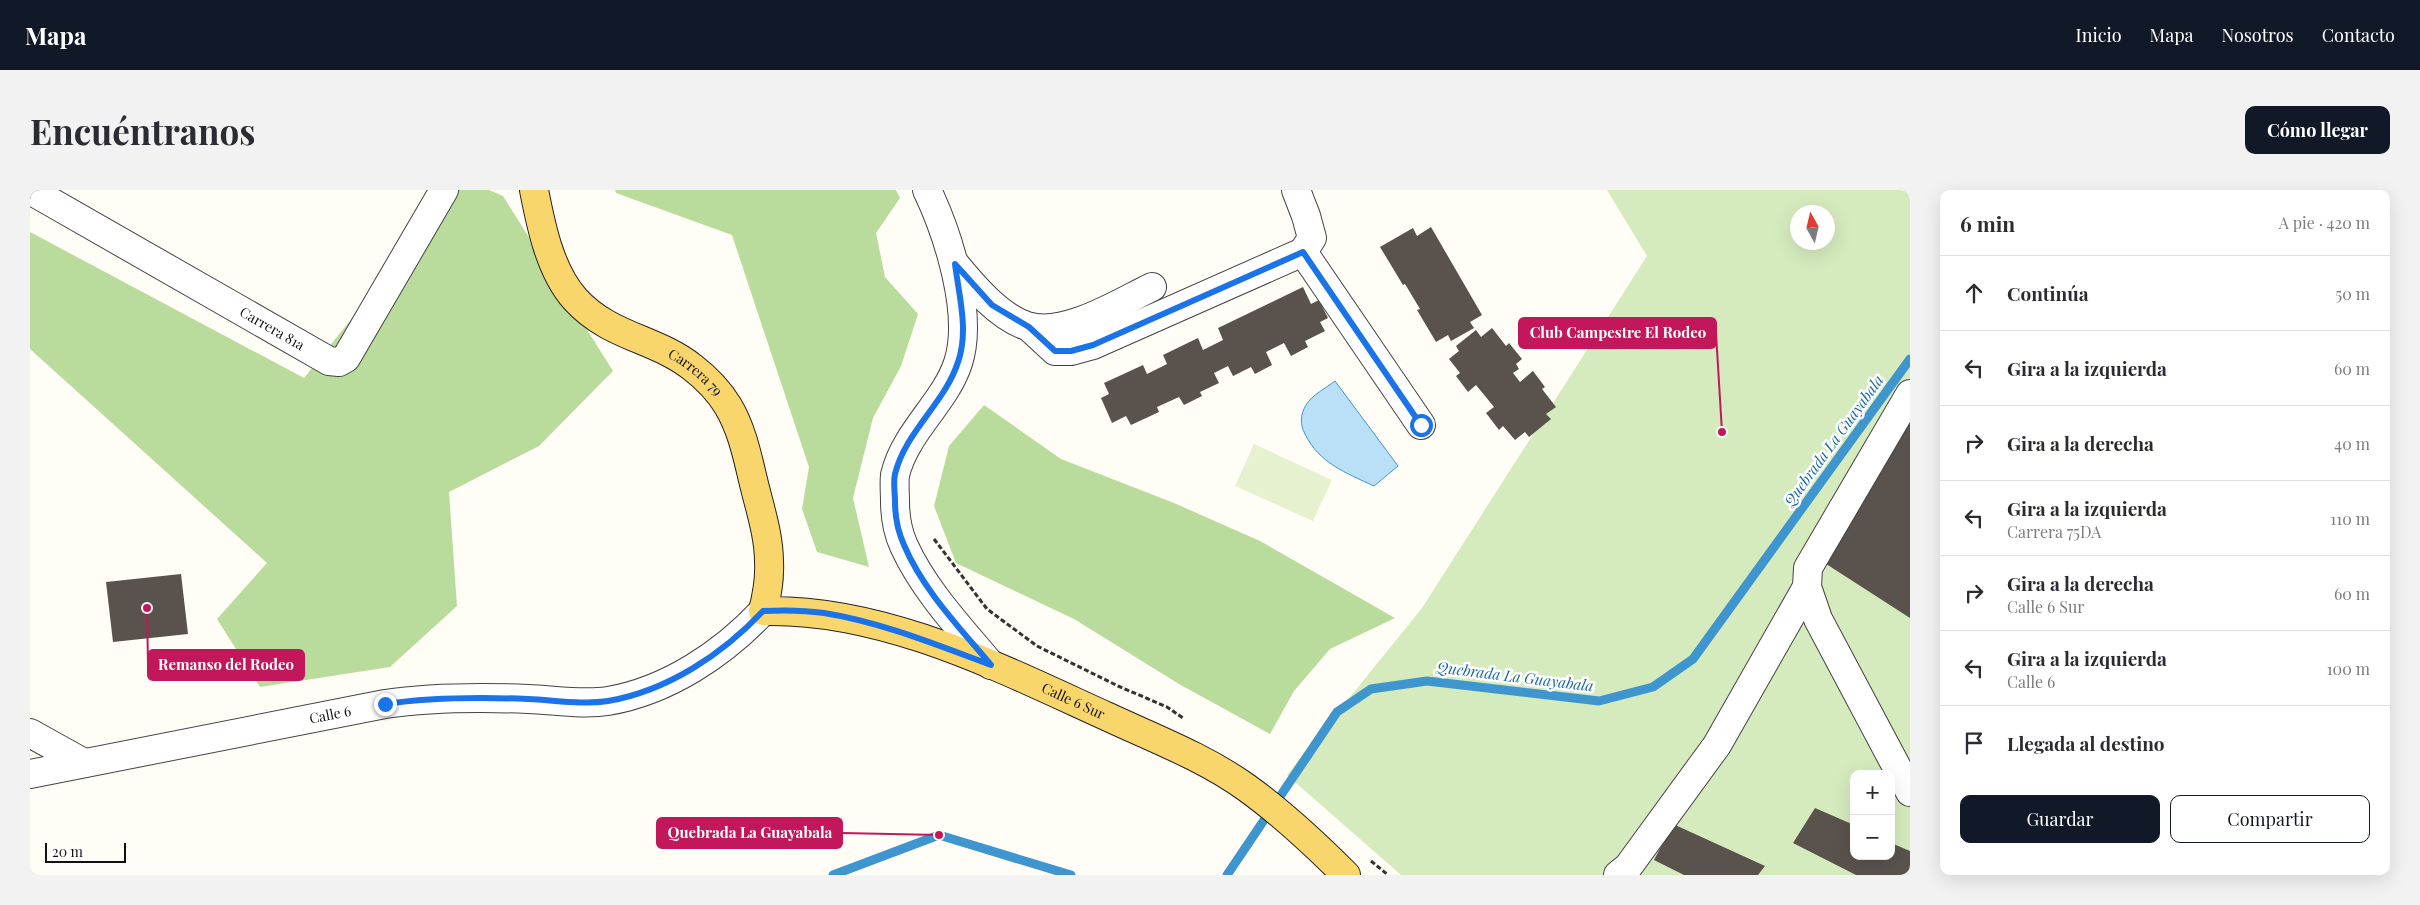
<!DOCTYPE html>
<html lang="es">
<meta charset="utf-8">
<style>
body{margin:0;font-family:"Playfair Display",serif;background:#f2f2f3;color:#2b2b33}
.controls{position:absolute;right:15px;bottom:15px;display:grid;overflow:hidden;border-radius:10px;box-shadow:0 5px 20px #0002}
.controls button{width:45px;height:45px;display:grid;place-items:center;padding:0;border:0;border-bottom:1px solid #e1e1e2;background:#fff;color:#2b2b33;font:25px sans-serif}
.compass{position:absolute;left:1760px;top:15px;width:45px;height:45px;border-radius:50%;background:#fff;box-shadow:0 5px 20px #0002;rotate:352deg}
.scale{position:absolute;left:15px;bottom:12px;width:81px;box-sizing:border-box;padding-left:5px;border:2px solid #111;border-top:0;font-size:14px;line-height:18px;white-space:nowrap;color:#111;-webkit-text-stroke:4px #fff;paint-order:stroke}
.stop{position:absolute;width:15px;height:15px;margin:-11px;border:4px solid #1a73e8;border-radius:50%;background:#fff}
.stop.end{background:#1a73e8;border-color:#fff;box-shadow:0 1px 5px #0008}
.list{margin:0;padding:0;list-style:none}
h2{display:flex;justify-content:space-between;align-items:center;height:65px;margin:0;padding:0 20px;font-size:21px}
h2 small{font-size:16px;font-weight:400;color:#7c7c81}
.list li{display:grid;grid-template-columns:32px 1fr auto;gap:15px;align-items:center;box-sizing:border-box;height:75px;padding:0 20px;border-top:1px solid #e1e1e2}
.list b{display:block;font-size:19px;white-space:nowrap}
.list p{margin:0;font-size:16px;white-space:nowrap;color:#7c7c81}
.list em{font-size:16px;font-style:normal;color:#7c7c81}
.actions{display:flex;gap:10px;padding:15px 20px}
.actions a{flex:1;padding:11px 0;border:1px solid #111827;border-radius:10px;text-align:center;font-size:18px;color:#111827}
.actions .main{background:#111827;color:#fff}
.icon{flex:none;width:28px;height:28px;fill:none;stroke:currentColor;stroke-width:2;stroke-linecap:round;stroke-linejoin:round}
.map{position:relative;flex:none;width:1880px;height:685px;overflow:hidden;border-radius:10px}
header{display:flex;align-items:center;gap:30px;box-sizing:border-box;height:70px;padding:0 25px;background:#111827;color:#fff}
header strong{font-size:24px}
nav{display:flex;gap:28px;margin-inline-start:auto;font-size:18px}
.intro{display:flex;align-items:center;justify-content:space-between;box-sizing:border-box;height:120px;padding:0 30px}
h1{margin:0;font-size:35px}
.button{padding:12px 22px;border-radius:10px;background:#111827;color:#fff;font-size:18px;font-weight:700}
main{display:flex;gap:30px;padding:0 30px}
aside{flex:1;background:#fff;border-radius:10px;box-shadow:0 5px 20px #0002}
.map>svg:first-child{display:block}
.green{fill:#d5ebbd;fill-rule:evenodd}
.forest{fill:#b9dc9c}
.pitch{fill:#e6f2cf}
.water{fill:#b9e0f7;stroke:#3f96cf}
.lines{fill:none;stroke-linecap:round;stroke-linejoin:round}
.stream{stroke:#3f96cf;stroke-width:9}
.building{fill:#5a524d}
.minor-casing{stroke:#444;stroke-width:30}
.major-casing{stroke:#222;stroke-width:30}
.path{stroke:#333;stroke-width:3;stroke-dasharray:5 2.5;stroke-linecap:butt}
.minor{stroke:#fff;stroke-width:28}
.major{stroke:#f9d66b;stroke-width:28}
.route{stroke:#1a73e8;stroke-width:6}
.labels{text-anchor:middle;stroke-width:5;stroke-linejoin:round;paint-order:stroke}
.street-label{font-size:14px;fill:#111;stroke:#fff}
.water-label{font-size:15px;font-style:italic;fill:#1768a6;stroke:#fff}
.leader{fill:none;stroke:#c2185b;stroke-width:2}
.callout-dot{fill:#c2185b;stroke:#fff;stroke-width:2}
.callout{fill:#c2185b;stroke:#c2185b;stroke-width:2}
.callout-label{font-size:15px;text-anchor:middle;font-weight:bold;fill:#fff}
</style>
<header>
<strong>Mapa</strong>
<nav><a>Inicio</a><a>Mapa</a><a>Nosotros</a><a>Contacto</a></nav>
</header>
<div class="intro"><h1>Encuéntranos</h1><a class="button">Cómo llegar</a></div>
<main>
<div class="map">
<svg width="1880" height="685" viewBox="0 0 1880 685">
<rect width="100%" height="100%" fill="#fffdf5"/>
<!-- green -->
<path class="green" d="M1577,0H1880V685H1371L1257,585L1392,418L1617,66ZM1768,22H1798V52H1768ZM1824,584H1861V666H1824Z"/>
<!-- forest -->
<g class="forest">
<path d="M425,0H459L473,6L583,181L509,256L419,302L427,416L360,477L230,497L187,429L237,373L0,159V42L274,188Z"/>
<path d="M585,0H866L870,8L846,43L855,87L888,124L871,176L843,228L823,308L839,377L787,362L772,319L779,277L702,45L586,3Z"/>
<path d="M954,215L1031,269L1144,313L1230,351L1365,428L1300,459L1264,501L1240,544L1149,494L1044,429L926,373L904,316L919,256Z"/>
</g>
<!-- pitch -->
<path class="pitch" d="M1224,254L1302,290L1283,331L1205,296Z"/>
<!-- water -->
<path class="water" d="M1305,191L1368,276L1344,296C1316,283 1289,273 1275,244C1270,235 1270,225 1276,215C1282,205 1296,198 1305,191Z"/>
<g class="lines">
<!-- stream -->
<g class="stream">
<path d="M803,685L909,645L1041,685"/>
<path d="M1197,685L1307,522L1341,499L1397,491L1569,511L1623,497L1663,469L1880,169"/>
</g>
</g>
<!-- building -->
<g class="building">
<path d="M1401,37L1452,125L1440,132L1444,138L1421,151L1418,145L1406,152L1387,120L1390,119L1375,94L1373,95L1350,57L1383,38L1387,46Z"/>
<path d="M1273,97L1281,114L1289,110L1298,128L1290,132L1295,141L1275,151L1278,157L1261,166L1254,153L1236,162L1242,175L1225,184L1221,177L1203,186L1198,176L1184,183L1189,193L1170,202L1172,206L1154,215L1149,207L1127,217L1129,222L1101,235L1096,226L1082,233L1071,208L1079,204L1074,193L1113,175L1117,184L1137,174L1133,165L1168,148L1173,160L1193,150L1188,138Z"/>
<path d="M1462,138L1476,156L1479,153L1492,169L1486,174L1489,179L1483,183L1490,192L1503,181L1515,197L1512,199L1526,217L1516,224L1521,229L1499,247L1495,242L1485,250L1473,236L1469,240L1456,223L1464,217L1446,195L1438,202L1426,186L1430,183L1419,169L1429,161L1426,156L1446,140L1451,147Z"/>
<path d="M1880,231V428L1790,370Z"/>
<path d="M151,384L158,444L83,452L76,392Z"/>
<path d="M1785,618L1824,635V666H1861V653L1880,661V685H1826L1763,653Z"/>
<path d="M1643,634L1735,676L1728,685H1654L1624,670Z"/>
</g>
<g class="lines">
<defs>
<g id="minor">
<path id="s1" d="M0,0L299,171L309,172L316,168L414,0"/>
<path d="M897,0C918,44 944,124 928,173C915,213 875,242 865,285C864,293 865,303 865,311C865,325 868,343 874,356C894,400 930,438 961,475"/>
<path d="M1273,62L1391,235"/>
<path d="M925,74C943,96 969,127 997,136C1034,148 1089,113 1122,97"/>
<path d="M999,137L1025,161H1041L1063,155L1273,62L1282,48L1276,26L1266,0"/>
<path d="M1880,204L1778,378L1777,397L1788,429L1880,602"/>
<path d="M0,543L54,573"/>
<path id="s2" d="M0,584L355,514C403,507 450,507 498,509C524,510 553,515 578,511C637,501 693,464 733,421"/>
<path d="M1588,685L1598,677L1687,555L1777,397"/>
</g>
<g id="major">
<path id="s3" d="M504,0C511,36 520,81 545,109C579,147 625,148 662,177C675,187 689,201 698,216C713,241 718,270 725,298C731,322 739,347 739,372C740,389 737,405 733,421C853,418 968,477 1076,526C1123,548 1174,567 1217,598C1253,624 1284,653 1316,685"/>
</g>
</defs>
<!-- minor casing -->
<use href="#minor" class="minor-casing"/>
<!-- major casing -->
<use href="#major" class="major-casing"/>
<!-- path -->
<g class="path">
<path d="M904,349L957,419L1007,456L1088,496L1137,517L1153,528"/>
<path d="M1341,671L1358,685"/>
</g>
<!-- minor -->
<use href="#minor" class="minor"/>
<!-- major -->
<use href="#major" class="major"/>
</g>
<g class="lines">
<!-- route -->
<path class="route" d="M355,514C403,507 450,507 498,509C524,510 553,515 578,511C637,501 693,464 733,421C753,420 773,420 794,423C851,432 907,455 961,475C930,438 893,400 874,355C868,342 865,325 865,311C865,303 863,293 865,284C875,242 915,213 928,172C939,141 929,106 925,74L962,115L999,137L1025,161H1041L1063,155L1273,62L1391,235"/>
</g>
<g class="labels">
<!-- street labels -->
<g class="street-label">
<text dy="5" stroke="none"><textPath href="#s1" startOffset="279">Carrera 81a</textPath></text>
<text dy="5" stroke="none"><textPath href="#s3" startOffset="260">Carrera 79</textPath></text>
<text dy="5" stroke="none"><textPath href="#s3" startOffset="845">Calle 6 Sur</textPath></text>
<text dy="5" stroke="none"><textPath href="#s2" startOffset="306">Calle 6</textPath></text>
</g>
<!-- water labels -->
<g class="water-label">
<text transform="translate(1804 251) rotate(-54)" y="5">Quebrada La Guayabala</text>
<text transform="translate(1485 487) rotate(7)" y="5">Quebrada La Guayabala</text>
</g>
</g>
<!-- callouts -->
<path class="leader" d="M1692 242L1686 143M117 418L118 475M909 645L812 643"/>
<g class="callout-dot">
<circle cx="1692" cy="242" r="5"/>
<circle cx="117" cy="418" r="5"/>
<circle cx="909" cy="645" r="5"/>
</g>
<g class="callout">
<rect x="1489" y="128" width="197" height="30" rx="5"/>
<rect x="118" y="460" width="156" height="30" rx="5"/>
<rect x="627" y="628" width="185" height="30" rx="5"/>
</g>
<g class="callout-label">
<text x="1588" y="148">Club Campestre El Rodeo</text>
<text x="196" y="480">Remanso del Rodeo</text>
<text x="720" y="648">Quebrada La Guayabala</text>
</g>
</svg>
<div class="controls">
<button>+</button>
<button>−</button>
</div>
<svg class="compass" viewBox="-18 -18 36 36"><path d="M0-13l5 13h-10z" fill="#e53935"/><path d="M0 13l5-13h-10z" fill="#7c7c81"/></svg>
<div class="scale">20 m</div>
<div class="stop" style="left:1391px;top:235px"></div>
<div class="stop end" style="left:355px;top:514px"></div>
</div>
<aside>
<h2>6 min<small>A pie · 420 m</small></h2>
<ul class="list">
<li><svg class="icon" aria-label="ahead" viewBox="0 0 24 24"><path d="M12 20V5M6 11l6-6 6 6"/></svg><div><b>Continúa</b></div><em>50 m</em></li>
<li><svg class="icon" aria-label="left" viewBox="0 0 24 24"><path d="M17 20v-9H6M10 6l-5 5 5 5"/></svg><div><b>Gira a la izquierda</b></div><em>60 m</em></li>
<li><svg class="icon" aria-label="right" viewBox="0 0 24 24"><path d="M7 20v-9h11M14 6l5 5-5 5"/></svg><div><b>Gira a la derecha</b></div><em>40 m</em></li>
<li><svg class="icon" aria-label="left" viewBox="0 0 24 24"><path d="M17 20v-9H6M10 6l-5 5 5 5"/></svg><div><b>Gira a la izquierda</b><p>Carrera 75DA</p></div><em>110 m</em></li>
<li><svg class="icon" aria-label="right" viewBox="0 0 24 24"><path d="M7 20v-9h11M14 6l5 5-5 5"/></svg><div><b>Gira a la derecha</b><p>Calle 6 Sur</p></div><em>60 m</em></li>
<li><svg class="icon" aria-label="left" viewBox="0 0 24 24"><path d="M17 20v-9H6M10 6l-5 5 5 5"/></svg><div><b>Gira a la izquierda</b><p>Calle 6</p></div><em>100 m</em></li>
<li><svg class="icon" aria-label="arrive" viewBox="0 0 24 24"><path d="M6 21V4h12l-3 4 3 4H6"/></svg><div><b>Llegada al destino</b></div></li>
</ul>
<div class="actions"><a class="main">Guardar</a><a>Compartir</a></div>
</aside>
</main>
